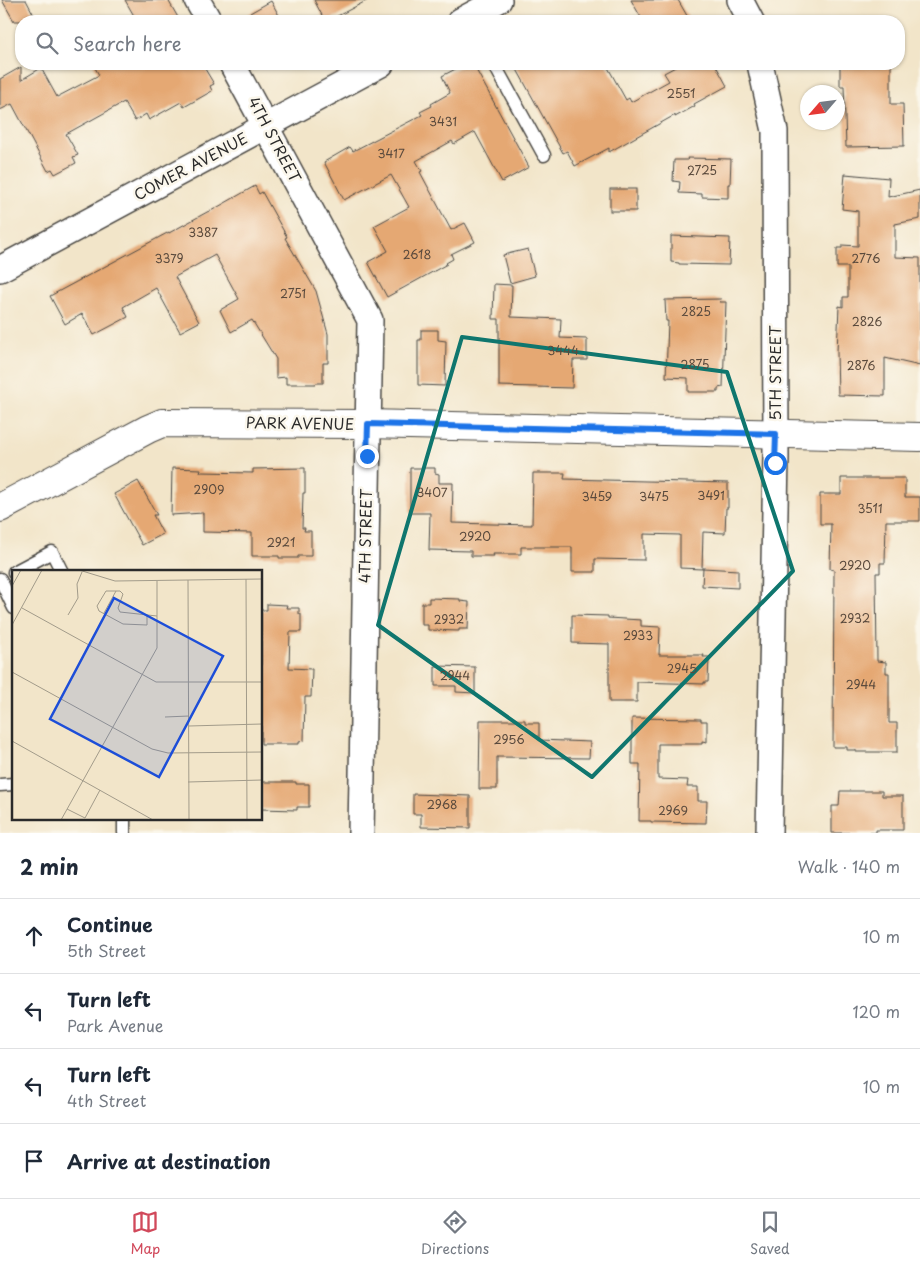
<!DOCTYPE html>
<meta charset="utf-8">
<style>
body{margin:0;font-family:"Playpen Sans",sans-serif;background:#f6f6f7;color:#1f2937}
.compass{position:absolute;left:800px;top:85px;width:45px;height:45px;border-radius:50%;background:#fff;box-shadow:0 1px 4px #0004;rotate:242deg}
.stop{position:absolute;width:15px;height:15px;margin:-11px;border:4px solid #1a73e8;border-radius:50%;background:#fff}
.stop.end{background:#1a73e8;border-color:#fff;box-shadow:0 1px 5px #0008}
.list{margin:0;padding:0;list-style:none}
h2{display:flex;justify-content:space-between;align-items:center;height:65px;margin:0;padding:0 20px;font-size:21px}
h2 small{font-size:16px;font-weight:400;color:#747a83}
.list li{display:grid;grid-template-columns:32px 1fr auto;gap:15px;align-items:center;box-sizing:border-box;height:75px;padding:0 20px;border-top:1px solid #e0e1e3}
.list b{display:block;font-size:19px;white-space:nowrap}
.list p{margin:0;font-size:16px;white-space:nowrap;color:#747a83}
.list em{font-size:16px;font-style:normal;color:#747a83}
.icon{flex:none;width:28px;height:28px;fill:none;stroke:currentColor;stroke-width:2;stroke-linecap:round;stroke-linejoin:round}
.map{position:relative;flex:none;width:920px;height:833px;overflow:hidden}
.search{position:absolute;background:#fff;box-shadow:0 1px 4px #0004;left:15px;right:15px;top:15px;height:55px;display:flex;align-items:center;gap:12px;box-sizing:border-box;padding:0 18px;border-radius:20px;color:#747a83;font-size:19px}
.sheet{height:365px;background:#fff}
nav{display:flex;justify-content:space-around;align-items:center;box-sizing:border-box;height:70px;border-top:1px solid #e0e1e3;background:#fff;font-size:14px;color:#747a83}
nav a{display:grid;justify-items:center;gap:2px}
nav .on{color:#d1495b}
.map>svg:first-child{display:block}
.building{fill:#e5a873}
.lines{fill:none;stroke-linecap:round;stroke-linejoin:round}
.service-casing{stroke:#494743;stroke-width:15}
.minor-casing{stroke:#494743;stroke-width:28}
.tertiary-casing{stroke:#494743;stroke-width:30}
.service{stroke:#fff;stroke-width:12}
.minor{stroke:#fff;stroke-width:25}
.tertiary{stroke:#fff;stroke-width:28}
.route{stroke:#1a73e8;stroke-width:6}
.marked{fill:none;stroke:#0f766e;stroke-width:4;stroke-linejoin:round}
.labels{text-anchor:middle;stroke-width:5;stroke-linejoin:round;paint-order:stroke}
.number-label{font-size:12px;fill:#5a4a3d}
.street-label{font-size:15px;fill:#2b2b2b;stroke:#fbf7ec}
.inset-road{fill:none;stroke:#a29b8a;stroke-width:1}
.view{fill:#1d4ed8;fill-opacity:0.15;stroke:#1d4ed8;stroke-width:2.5}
.inset-edge{fill:none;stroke:#2b2b2b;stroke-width:2.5}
</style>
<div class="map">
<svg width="920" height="833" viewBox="0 0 920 833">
<rect width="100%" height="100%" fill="#fbf7ec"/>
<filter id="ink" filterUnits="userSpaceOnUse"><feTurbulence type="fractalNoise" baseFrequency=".02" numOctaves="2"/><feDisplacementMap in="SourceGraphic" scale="10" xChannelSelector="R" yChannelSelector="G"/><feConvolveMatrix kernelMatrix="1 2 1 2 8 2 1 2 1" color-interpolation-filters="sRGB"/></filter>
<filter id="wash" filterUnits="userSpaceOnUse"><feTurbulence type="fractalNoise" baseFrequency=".0096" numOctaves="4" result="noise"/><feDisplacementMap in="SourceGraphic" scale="20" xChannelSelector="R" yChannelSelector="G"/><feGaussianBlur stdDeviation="1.12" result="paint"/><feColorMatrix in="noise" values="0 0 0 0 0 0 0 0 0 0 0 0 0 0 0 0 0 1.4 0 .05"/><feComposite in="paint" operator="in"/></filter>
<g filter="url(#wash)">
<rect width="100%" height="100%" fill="#f2e5c9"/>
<g id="blocks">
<!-- building -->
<g class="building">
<path d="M2,0H26L37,21H14Z"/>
<path d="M125,0H168L180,21H137Z"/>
<path d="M314,0H368L328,21H325Z"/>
<path d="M631,0H678L690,21H643Z"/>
<path d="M271,1L282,21H236Z"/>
<path d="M93,64H202L214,84L210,86L212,91L184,107L181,102L149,120L146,114L135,121L124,102L66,134L78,155L73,157L76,163L55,174L52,169L48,171L12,104L0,110V79L21,67V80L41,68L57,97L99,75Z"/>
<path d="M465,64H473L529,167L502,182L475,132L454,144L452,141L416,161L422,171L420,172L451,230L465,223L475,242L451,254L453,259L446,263L447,264L387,297L368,262L388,251L374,226L409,207L391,175L344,200L324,162L350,147L353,151L422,115L420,112L432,106L431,104L450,93L442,76Z"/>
<path d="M514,64H606L626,100L629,98L631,102L669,81L664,73L681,64H715L727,86L694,104L695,106L675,117V115L609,152V148L575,166L567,151L563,153Z"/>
<path d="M840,64H891V104H903L904,146L846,147L844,86H840Z"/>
<path d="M687,158L731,159L730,184H728V198L702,197V194L679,193L680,182L673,181L674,160H688Z"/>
<path d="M845,174L889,178L888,197L920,190V219L895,224V257L920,258V366L885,358V396L838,395L837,352L839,306L843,307V297H848V267H837V248H842V245L858,246V211L842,209Z"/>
<path d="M255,186L259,194L262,192L287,237L285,238L316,291L328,334V363H323V383H316V384H286V377L276,378V359L252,320L231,332L220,310L239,299L215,255L175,277L199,322L180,332L156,288L123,307L128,317L94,335L82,314L65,324L50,296L169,232V233L209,211V212Z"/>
<rect x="610" y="189" width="26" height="22"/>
<path d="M671,236L730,238L729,265L679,264V263L671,262Z"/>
<path d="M528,249L535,276L510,283L503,255Z"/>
<path d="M494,284L512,285L511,317L561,319L560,338L587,339V360H573L572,388L499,386V319H493Z"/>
<path d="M721,299L720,302H726L723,387L718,388V392H688V378L666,377L668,321H666L665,300Z"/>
<path d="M421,330H438V340L446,341L445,386L418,385V340H421Z"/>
<path d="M172,468L201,469L200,472L253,473V469L305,468V493H303L302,528H305L304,531H311V556H298V558H279V556H252V533L203,532V513L171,515Z"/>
<path d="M410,468H435V473L439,474V483H453L452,523L532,525L533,473H565L564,479L728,483V508H726L725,533L703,532L702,569L680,568V535L644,534V560L595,559V572H572V547H521V554H493L494,556H471V551L429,550L430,513H410Z"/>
<path d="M841,478H905V497H920V521H886L885,563H880V573H876L877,661L886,662V673H889V723H897V752H856V750H847V747H833L834,570L830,569L831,524H820V494H841Z"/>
<path d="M138,481L157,515H153L163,534L142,545L114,494Z"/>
<path d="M703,568L738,570V588L702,586Z"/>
<path d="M429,598L460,599V601L469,602L468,629H459V631L428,630V625H422V603H429Z"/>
<path d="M267,604L287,605L286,608H299V614H301V632H290L289,668L312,669L311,697H305L304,741L299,742V744H261V610H267Z"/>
<path d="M572,615L608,616V618L641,620V626L660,627L659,655H704L703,657H709L708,682H704V684L637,682V702H609V644L572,643Z"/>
<path d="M435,666L475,667V693L456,692V686H435Z"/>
<path d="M632,718L701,719V721H707V742L702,741V744H658V779L688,780L687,787H698V801H707L706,823L651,822V821H639L640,764H632Z"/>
<path d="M480,720H525V723H539V740L590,742L589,758L497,757V789H479Z"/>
<path d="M261,782H296V784H309V807H297V810L261,809Z"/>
<path d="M840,791H882V796H903V830H876V833H832V806H839Z"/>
<path d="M413,794L470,796V828L421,827V814H413Z"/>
</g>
</g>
</g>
<g filter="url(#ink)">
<use href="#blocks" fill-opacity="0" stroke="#494743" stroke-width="1"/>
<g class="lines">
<defs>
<g id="service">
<path d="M494,64L544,155"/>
<path d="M14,572L52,552L62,572"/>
<path d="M0,579L14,608"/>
<path d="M0,785L14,784"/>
<path d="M124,833V819"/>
</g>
<g id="minor">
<path d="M197,0L209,21"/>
<path d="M740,0L751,21"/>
<path d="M460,21L499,0"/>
<path d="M232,64L370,320L361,833"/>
<path d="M760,64L775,131L776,456L769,833"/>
<path d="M0,269L381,64"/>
</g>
<path id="tertiary" d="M0,508L148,429L162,423L367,424L920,437"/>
</defs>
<!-- service casing -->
<use href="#service" class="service-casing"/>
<!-- minor casing -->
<use href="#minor" class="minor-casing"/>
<!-- tertiary casing -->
<use href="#tertiary" class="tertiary-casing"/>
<!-- service -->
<use href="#service" class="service"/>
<!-- minor -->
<use href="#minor" class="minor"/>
<!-- tertiary -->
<use href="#tertiary" class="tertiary"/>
</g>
</g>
<g class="lines" filter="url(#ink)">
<!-- route -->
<path class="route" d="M367,456L368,424L776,434L775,463"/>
</g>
<!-- marked area -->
<path class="marked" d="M462,337L727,372L793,571L592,777L378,625Z"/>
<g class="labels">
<!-- number labels -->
<g class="number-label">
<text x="681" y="98">2551</text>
<text x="443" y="126">3431</text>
<text x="391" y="158">3417</text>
<text x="702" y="175">2725</text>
<text x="203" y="237">3387</text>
<text x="417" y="259">2618</text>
<text x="169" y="263">3379</text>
<text x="866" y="263">2776</text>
<text x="293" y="298">2751</text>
<text x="696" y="316">2825</text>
<text x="867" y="326">2826</text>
<text x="563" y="355">3444</text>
<text x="695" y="369">2875</text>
<text x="861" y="370">2876</text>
<text x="209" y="494">2909</text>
<text x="432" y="497">3407</text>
<text x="711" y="500">3491</text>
<text x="597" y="501">3459</text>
<text x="654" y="501">3475</text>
<text x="870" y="513">3511</text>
<text x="475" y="541">2920</text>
<text x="281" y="547">2921</text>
<text x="855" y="570">2920</text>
<text x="855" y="623">2932</text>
<text x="449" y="624">2932</text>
<text x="638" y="640">2933</text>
<text x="682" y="673">2945</text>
<text x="455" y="680">2944</text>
<text x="861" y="689">2944</text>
<text x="509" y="744">2956</text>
<text x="442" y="809">2968</text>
<text x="673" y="815">2969</text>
</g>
<!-- street labels -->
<g class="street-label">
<text transform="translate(274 140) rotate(62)" y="5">4TH STREET</text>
<text transform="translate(191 167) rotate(-28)" y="5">COMER AVENUE</text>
<text transform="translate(776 373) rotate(-90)" y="5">5TH STREET</text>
<text transform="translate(300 424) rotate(1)" y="5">PARK AVENUE</text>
<text transform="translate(366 536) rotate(-89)" y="5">4TH STREET</text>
</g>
</g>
<!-- overview -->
<g transform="translate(12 570)">
<rect width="250" height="250" fill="#f2e5c9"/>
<path class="inset-road" d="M67,0L103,11L250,9M234,9L235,250M176,10L177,250M0,16L9,0M10,38L144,112H250M92,43L104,21M56,45L66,28L65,14L70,2M135,46V55L111,54L87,41L85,36L94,21H108L111,24L106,38L108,42L145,46M0,55L30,0M0,102L140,179L156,183L250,182M153,147L177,146M177,156L250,154M0,171L141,250M176,212L250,210M55,239L73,248L88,220M49,250L145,78V11"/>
<path class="view" d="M102,28L211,86L147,207L38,149Z"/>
<rect width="250" height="250" class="inset-edge"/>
</g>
</svg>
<svg class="compass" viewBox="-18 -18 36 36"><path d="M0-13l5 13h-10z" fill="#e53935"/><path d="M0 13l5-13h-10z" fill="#747a83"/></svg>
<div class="stop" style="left:775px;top:463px"></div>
<div class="stop end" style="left:367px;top:456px"></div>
<div class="search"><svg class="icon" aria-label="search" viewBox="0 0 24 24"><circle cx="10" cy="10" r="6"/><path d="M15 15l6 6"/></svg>Search here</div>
</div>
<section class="sheet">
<h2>2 min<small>Walk · 140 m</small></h2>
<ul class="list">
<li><svg class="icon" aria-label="ahead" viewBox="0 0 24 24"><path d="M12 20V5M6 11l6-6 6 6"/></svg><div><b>Continue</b><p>5th Street</p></div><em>10 m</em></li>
<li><svg class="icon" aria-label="left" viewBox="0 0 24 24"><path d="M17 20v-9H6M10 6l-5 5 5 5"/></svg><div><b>Turn left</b><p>Park Avenue</p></div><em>120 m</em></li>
<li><svg class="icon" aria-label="left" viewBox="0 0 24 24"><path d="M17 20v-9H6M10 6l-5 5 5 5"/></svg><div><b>Turn left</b><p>4th Street</p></div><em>10 m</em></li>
<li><svg class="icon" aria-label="arrive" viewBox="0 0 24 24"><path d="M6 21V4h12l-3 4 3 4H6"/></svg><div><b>Arrive at destination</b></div></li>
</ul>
</section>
<nav>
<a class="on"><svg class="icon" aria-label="map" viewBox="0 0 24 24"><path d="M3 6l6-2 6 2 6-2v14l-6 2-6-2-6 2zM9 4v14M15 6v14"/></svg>Map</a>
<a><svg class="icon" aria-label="directions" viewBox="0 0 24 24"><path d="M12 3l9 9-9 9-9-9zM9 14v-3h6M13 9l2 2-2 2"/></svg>Directions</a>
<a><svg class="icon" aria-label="saved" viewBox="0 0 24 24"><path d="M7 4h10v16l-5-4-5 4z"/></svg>Saved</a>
</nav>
